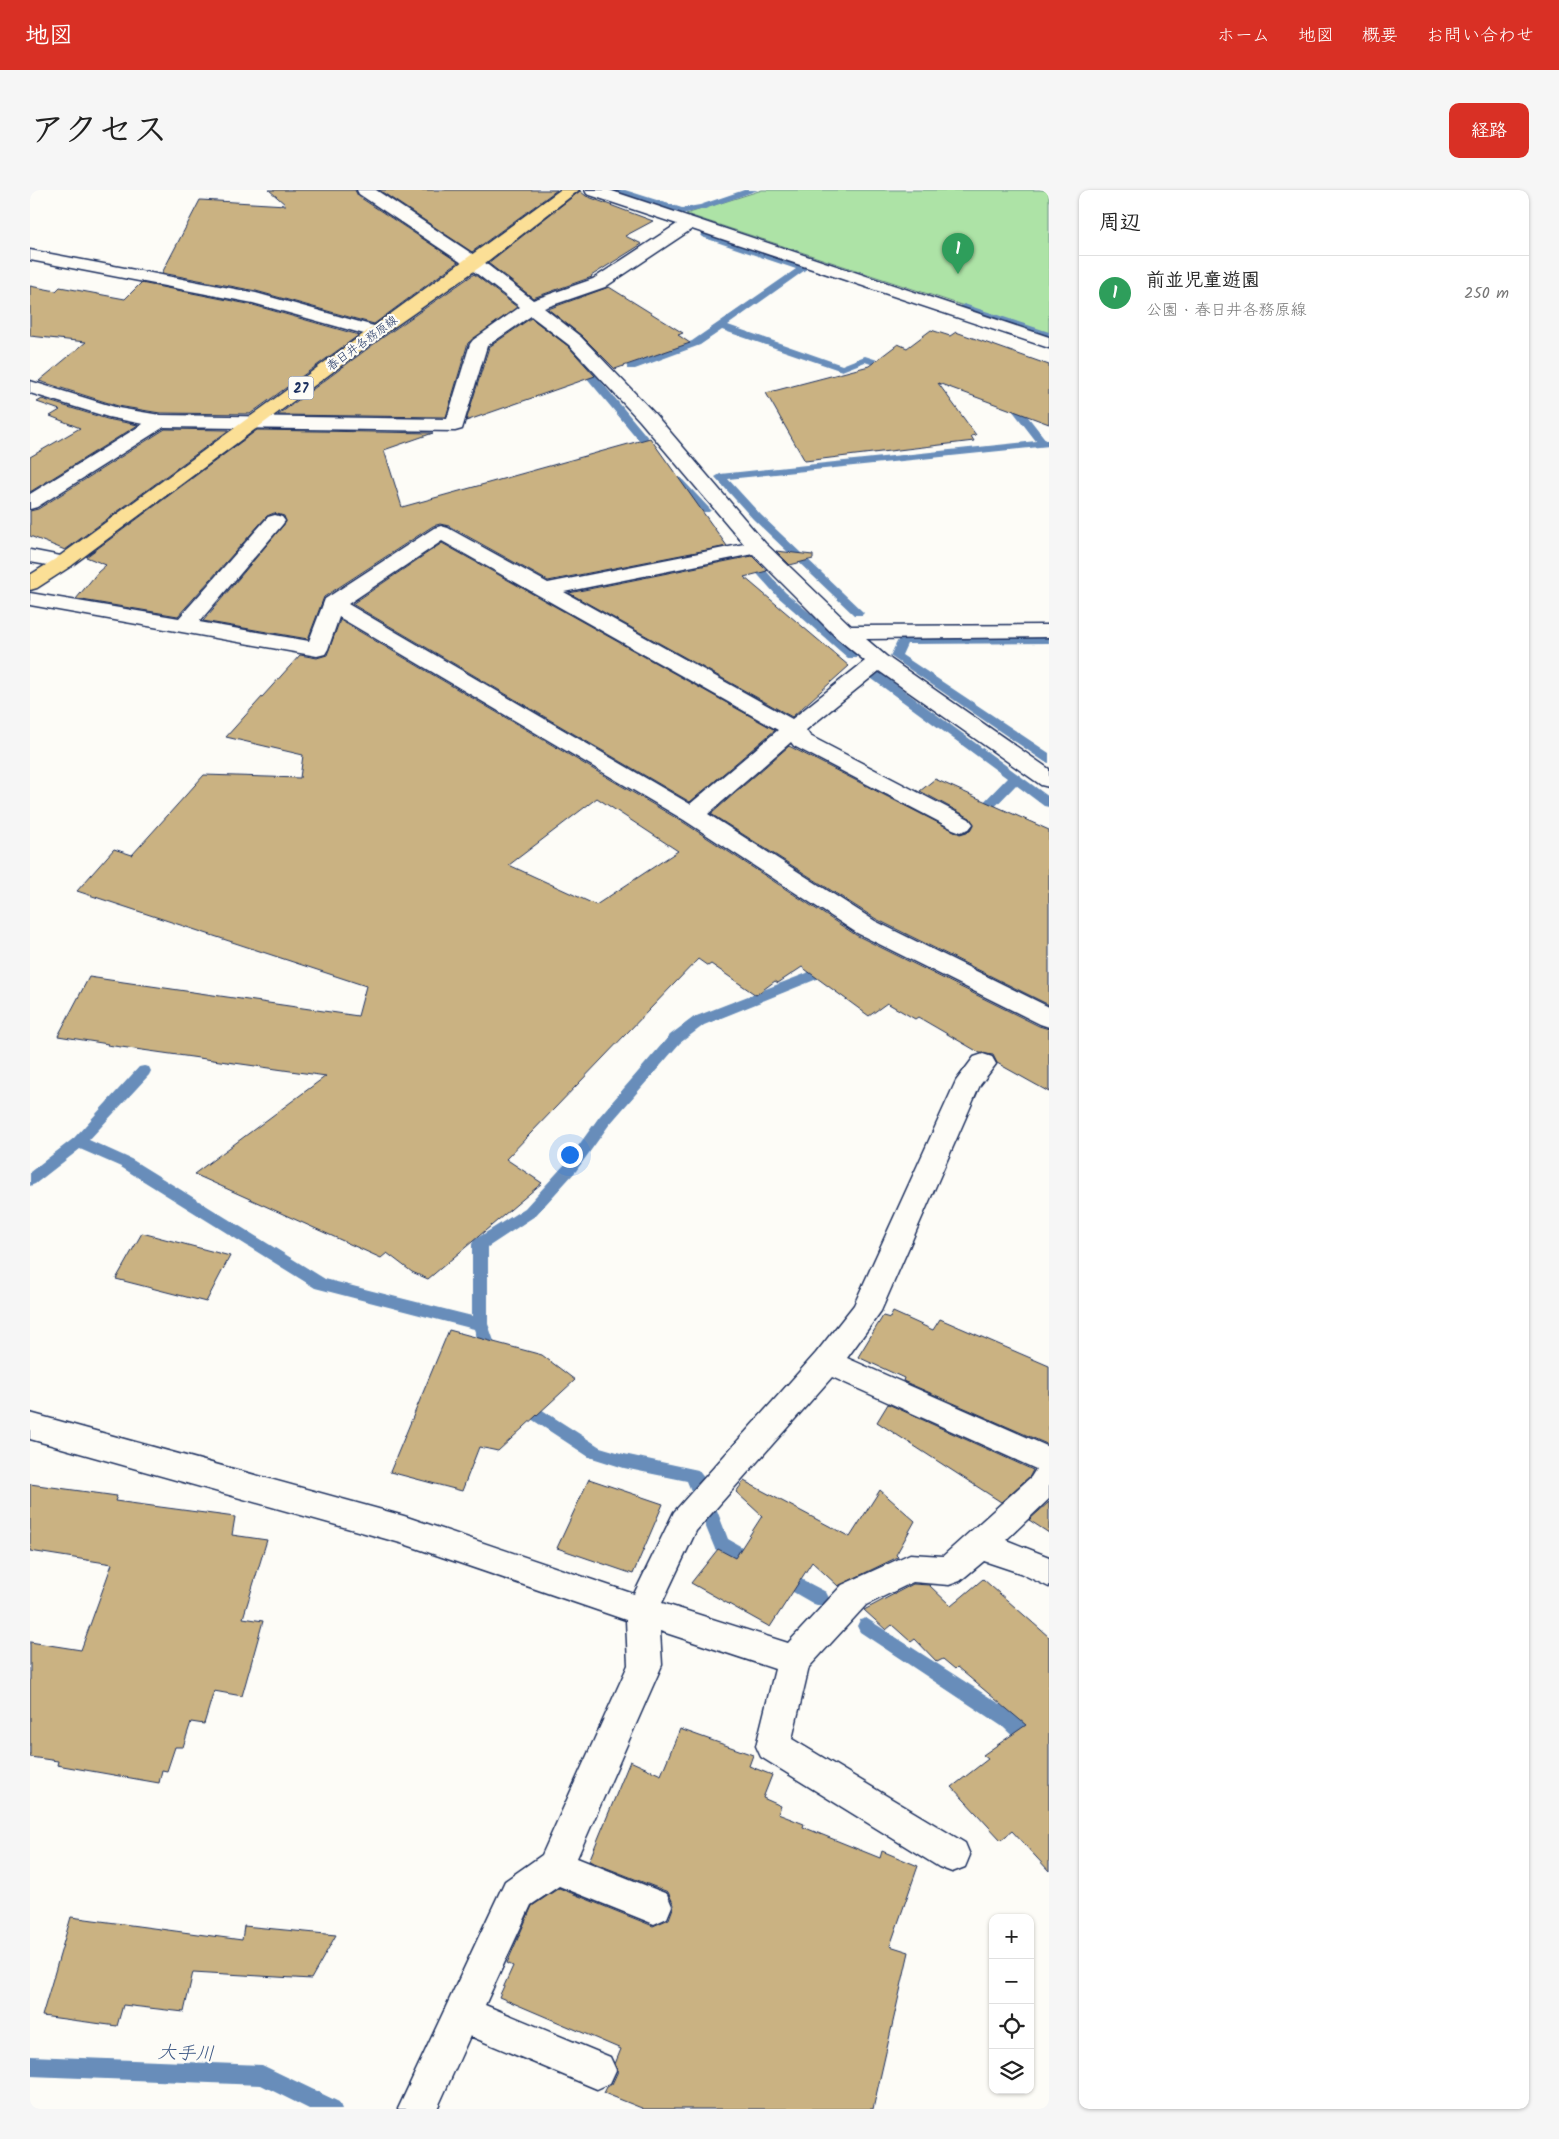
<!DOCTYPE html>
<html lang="ja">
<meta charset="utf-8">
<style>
body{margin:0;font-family:Kalam,"Klee One",sans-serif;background:#f6f6f6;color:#222}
.controls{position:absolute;right:15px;bottom:15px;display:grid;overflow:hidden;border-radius:10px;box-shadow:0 1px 4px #0004}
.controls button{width:45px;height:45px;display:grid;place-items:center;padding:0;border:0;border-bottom:1px solid #e0e0e0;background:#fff;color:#222;font:25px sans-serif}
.you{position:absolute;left:539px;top:964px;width:18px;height:18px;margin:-12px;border:4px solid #fff;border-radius:50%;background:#1a73e8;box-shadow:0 0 0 8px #1a73e833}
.badge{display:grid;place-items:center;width:32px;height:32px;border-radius:50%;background:#d93025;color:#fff;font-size:16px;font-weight:700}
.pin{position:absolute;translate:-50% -41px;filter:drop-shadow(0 1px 2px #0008)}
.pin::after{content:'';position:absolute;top:26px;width:18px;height:15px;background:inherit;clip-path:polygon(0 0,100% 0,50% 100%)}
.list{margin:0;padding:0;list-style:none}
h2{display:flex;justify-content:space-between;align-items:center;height:65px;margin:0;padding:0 20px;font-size:21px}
h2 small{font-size:16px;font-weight:400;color:#767676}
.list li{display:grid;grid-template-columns:32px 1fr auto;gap:15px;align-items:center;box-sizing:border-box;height:75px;padding:0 20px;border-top:1px solid #e0e0e0}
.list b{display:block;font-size:19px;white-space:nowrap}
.list p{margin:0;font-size:16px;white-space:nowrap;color:#767676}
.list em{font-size:16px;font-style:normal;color:#767676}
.icon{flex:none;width:28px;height:28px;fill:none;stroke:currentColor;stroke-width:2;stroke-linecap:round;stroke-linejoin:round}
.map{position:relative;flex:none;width:1019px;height:1919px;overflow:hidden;border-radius:10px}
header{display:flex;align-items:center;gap:30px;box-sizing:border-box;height:70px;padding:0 25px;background:#d93025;color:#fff}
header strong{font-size:24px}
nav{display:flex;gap:28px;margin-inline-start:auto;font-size:18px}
.intro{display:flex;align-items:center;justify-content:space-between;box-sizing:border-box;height:120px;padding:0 30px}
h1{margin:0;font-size:35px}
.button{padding:12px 22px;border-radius:10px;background:#d93025;color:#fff;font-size:18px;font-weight:700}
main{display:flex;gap:30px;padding:0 30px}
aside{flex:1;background:#fff;border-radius:10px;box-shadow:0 1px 4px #0004}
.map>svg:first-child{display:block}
.green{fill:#ade3a6;stroke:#648982}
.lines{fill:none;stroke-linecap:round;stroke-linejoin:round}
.stream{fill:#678dba;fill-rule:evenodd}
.building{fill:#cab282;stroke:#1b2f5e;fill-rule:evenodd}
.minor-casing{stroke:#1b2f5e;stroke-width:3}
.tertiary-casing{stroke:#1b2f5e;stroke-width:3}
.primary-casing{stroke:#1b2f5e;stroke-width:3}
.minor{fill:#fdfcf7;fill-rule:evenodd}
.tertiary{fill:#fdfcf7;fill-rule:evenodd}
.primary{fill:#fbdf96;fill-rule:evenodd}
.labels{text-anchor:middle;stroke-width:4.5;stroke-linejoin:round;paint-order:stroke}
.far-street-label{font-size:12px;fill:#1b2f5e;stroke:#fdfcf7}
.shield{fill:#fdfcf7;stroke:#5f6c8c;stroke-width:1}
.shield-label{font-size:14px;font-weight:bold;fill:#1b2f5e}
.near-water-label{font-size:19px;font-style:italic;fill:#3b5684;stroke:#fdfcf7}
</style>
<header>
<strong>地図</strong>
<nav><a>ホーム</a><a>地図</a><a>概要</a><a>お問い合わせ</a></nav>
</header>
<div class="intro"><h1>アクセス</h1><a class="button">経路</a></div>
<main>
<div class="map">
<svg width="1019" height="1919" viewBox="0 0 1019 1919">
<rect width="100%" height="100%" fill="#fdfcf7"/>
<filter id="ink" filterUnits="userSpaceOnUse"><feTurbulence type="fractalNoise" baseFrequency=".02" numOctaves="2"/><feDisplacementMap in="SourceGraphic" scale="10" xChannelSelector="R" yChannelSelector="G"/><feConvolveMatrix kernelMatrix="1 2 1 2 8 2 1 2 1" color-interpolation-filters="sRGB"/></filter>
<g filter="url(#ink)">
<!-- green -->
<path class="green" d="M732,0H1019V144L656,24Z"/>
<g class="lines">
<!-- stream -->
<g class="stream">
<path d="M581,0H595L652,18L670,15L714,0H728L675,19L652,24Z"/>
<path d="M675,42L778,78L698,135L812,175L835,166L866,176V180H858L835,172L812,181L692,140L670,155L605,179H597V175L662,151L766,79L672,47L670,45Z"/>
<path d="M934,114L1019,142V148L931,119L929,117Z"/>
<path d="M507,127L510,128L543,158L630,262L631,264L630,266H622L535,162L504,132V128Z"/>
<path d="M977,204L981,205L1016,250H1019V256L698,289L731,325L832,421L834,423L832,425H824L723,329L685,287L690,284L1006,251L972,207Z"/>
<path d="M647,287L651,288L679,318L681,320L679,322H671L643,292L642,290Z"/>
<path d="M719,365L723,366L755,402L826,462L828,465L826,468H818L747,406L713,368Z"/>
<path d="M1019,445V453L877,454L872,465L1019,563V573L1015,572L860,466L869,448L873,447Z"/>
<path d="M846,482L850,483L1019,607V617L1014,616L986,595L922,661H912L910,658L912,655L977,588L842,489L840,486Z"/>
<path d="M797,768L802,770L804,773L787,789L674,835L650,853L579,935L546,981L505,1026L458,1057V1134L470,1168L468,1173L462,1175L456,1173L444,1139L285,1098L91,977L50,959L5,994L0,996V982L44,948L109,877L114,876L119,877L121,881L119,885L59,950L101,969L295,1089L442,1126V1054L444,1050L495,1018L536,973L569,927L640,845L664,827L777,783L792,770Z"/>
<path d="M492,1207L570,1257L594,1264L668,1280L675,1289L698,1349L731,1368L734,1373L731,1378L725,1381L719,1378L685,1359L657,1291L594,1278L559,1267L486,1219L484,1214L486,1209Z"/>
<path d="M750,1378L796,1402L799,1408L796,1414L790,1416L784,1414L744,1391L741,1386L744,1381Z"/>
<path d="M836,1428L987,1525L1019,1556V1577L1012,1574L973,1537L830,1442L827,1436L830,1430Z"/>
<path d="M0,1866L232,1875L309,1912L312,1919H279L231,1895L0,1886Z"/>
</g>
</g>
<!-- building -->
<g class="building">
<path d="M239,0H325L328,6L428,72L344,134L226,101L132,83L170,10L256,15Z"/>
<path d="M349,0H527L442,62Z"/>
<path d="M550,1L556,6L623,31L595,46L612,54L561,86L562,87L503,108L458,73Z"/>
<path d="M444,84L487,117L438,153L416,227L248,225L352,148Z"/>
<path d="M111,93L223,115L329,145L220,224L130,223L88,216L9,191L56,152L0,146V96L26,101L30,97L95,109Z"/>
<path d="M579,97L653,143L648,145L660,153L585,179L552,146L518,119Z"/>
<path d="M501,128L538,156L565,186L436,231L459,157Z"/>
<path d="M901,140L920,146L926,142L1019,175V234L908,193L946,245L941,246L944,251L775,271L736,203L839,176L868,154L877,158Z"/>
<path d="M12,209L77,229L108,235L0,302V267L50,238L20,226L30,220L7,212Z"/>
<path d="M135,239L199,240L35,360L0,346V321L8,319Z"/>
<path d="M227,240L403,243L354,260L372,317L620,248L697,356L518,391L419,336L410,334L403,336L294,407L278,449L173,431L256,332L254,326L244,323L237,326L148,426L46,409L68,382L76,375L56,367Z"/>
<path d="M412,353L745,540L660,612L322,414Z"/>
<path d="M746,361L783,365V369L760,375Z"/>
<path d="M722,366L737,381L714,387L819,476L762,527L539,403Z"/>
<path d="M310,430L653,632L826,745L1009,836L1019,839V902L967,873L963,865L950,863L888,827L885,829L857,813L839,826L772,777L748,793L745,791L726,805L681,774L678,776L668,769L476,969L512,993L398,1089L382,1082L357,1063L351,1068L164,984L296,886L77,855L78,854L28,846L59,787L328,826L336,796L47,701L84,659L102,665L174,585L270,588L273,565L196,547L270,465L287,468L297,465ZM567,608L648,661L566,715L479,675Z"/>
<path d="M759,556L930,644L940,641L944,635L940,628L890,601L905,589L1019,640V815L846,729L681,624Z"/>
<path d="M112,1043L200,1066L176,1112L86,1089Z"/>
<path d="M863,1122L903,1140L910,1129L1019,1176V1255L873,1191L874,1188L828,1167L853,1126L860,1128Z"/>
<path d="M419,1140L512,1165L545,1190L468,1261L449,1257L432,1301L360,1282Z"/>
<path d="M858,1214L1003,1280L1000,1286L971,1312L847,1232Z"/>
<path d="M559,1289L633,1314L603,1384L527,1358Z"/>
<path d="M714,1291L820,1347L850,1300L885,1331L866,1365L868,1367L808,1396L782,1372L740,1437L661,1393L688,1359L705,1368L732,1326L706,1302Z"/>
<path d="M0,1294L87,1306L85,1311L205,1327L202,1345L237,1350L213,1428L233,1431L212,1506L184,1501L174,1534L161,1532L153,1557H145L137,1581L132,1580L129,1593L27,1575L28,1571L0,1567V1452L51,1460L82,1374L0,1361Z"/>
<path d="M1019,1312V1343L999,1330Z"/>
<path d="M953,1389L1019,1447V1681L982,1641L971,1650L922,1597L958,1569L953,1565L996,1535L927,1477L925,1479L913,1469L907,1472L885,1449L881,1452L862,1435L856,1440L834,1420L883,1394L899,1395L921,1416Z"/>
<path d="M650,1539L723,1565L719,1576L742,1585L733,1608L751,1616L748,1624L774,1634L773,1637L850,1668L852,1661L888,1676L860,1756L879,1762L843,1919H614L574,1903L577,1897L582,1894L588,1881L585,1874L591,1859L469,1807L483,1776L477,1773L502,1716L529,1698L623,1736L639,1729L644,1715L638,1702L559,1671L600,1571L631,1585Z"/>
<path d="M41,1727L212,1750L214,1736L306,1745L281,1789L163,1782L154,1822L93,1815L87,1836L12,1826Z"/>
</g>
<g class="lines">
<defs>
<g id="minor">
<path d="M555,0H579L1019,147V158L662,39L575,97L514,118L551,147L624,223L735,353L821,436L1019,435V447L836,449L856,466L1019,579V597L1011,595L849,481L776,540L780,546L939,629L943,634L939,639L931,642L923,639L764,556L761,552L678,624L845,731L1019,817V837L1010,834L827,743L654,630L309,427L298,459L295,464L287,466L0,415V403L149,428L238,327L245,325L252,327L255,331L252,335L169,432L279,451L295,409L404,338L411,336L418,338L518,393L714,354L610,231L539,155L501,126L457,156L432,239L425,241L134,237L7,317L0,319V304L113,234L78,227L0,203V191L88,218L130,225L417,229L440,154L443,150L490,117L438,77L435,73L438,69L444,68L450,69L503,110L563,89L647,34L557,4ZM412,351L748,540L660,614L318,414ZM723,364L807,448L835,471L762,529L534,402Z"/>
<path d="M0,60L226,103L351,138L354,142L351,146L345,147L223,113L0,70Z"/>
<path d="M0,360L41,368L44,372L41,376L34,378L0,372Z"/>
<path d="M953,864L962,867L966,874L950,895L851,1121L817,1168L1019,1257V1309L976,1350L1019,1367V1397L990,1383L954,1371L930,1391L919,1395L883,1392L836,1415L779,1477L762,1549L935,1653L940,1665L935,1677L922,1682L909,1677L731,1567L726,1556L745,1479L630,1441L632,1475L547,1668L637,1704L642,1716L637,1728L624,1734L529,1696L501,1715L455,1815L580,1867L586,1880L580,1893L567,1899L440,1846L407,1919H368L475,1691L512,1665L598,1475L596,1430L374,1354L0,1249V1223L374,1326L604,1404L644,1322L786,1163L824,1115L926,891L944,867ZM802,1187L1006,1279L1001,1287L913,1366L880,1364L812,1395L758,1453L632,1413L666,1341Z"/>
</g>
<path id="tertiary" d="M327,0H346L450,69L453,73L450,77L444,78L438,77L329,4Z"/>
<path id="primary" d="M530,0H549L450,77L351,146L41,376L7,398L0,400V385L27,368Z"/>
</defs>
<!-- minor casing -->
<use href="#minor" class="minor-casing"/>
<!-- tertiary casing -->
<use href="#tertiary" class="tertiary-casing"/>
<!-- primary casing -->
<use href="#primary" class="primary-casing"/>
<!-- minor -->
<use href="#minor" class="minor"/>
<!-- tertiary -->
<use href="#tertiary" class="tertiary"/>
<!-- primary -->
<use href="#primary" class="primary"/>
</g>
</g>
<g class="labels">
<!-- far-street labels -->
<g class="far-street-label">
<text transform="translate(332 153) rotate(-36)" y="4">春日井各務原線</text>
</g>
<!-- shield labels -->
<rect class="shield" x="258.5" y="186.5" width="25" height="23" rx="4"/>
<g class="shield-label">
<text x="271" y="203">27</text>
</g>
<!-- near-water labels -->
<g class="near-water-label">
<text transform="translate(156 1862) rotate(2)" y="7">大手川</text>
</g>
</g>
</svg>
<div class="controls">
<button>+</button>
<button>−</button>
<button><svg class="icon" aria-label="locate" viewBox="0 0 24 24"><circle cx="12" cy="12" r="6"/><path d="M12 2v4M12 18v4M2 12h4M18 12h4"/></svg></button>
<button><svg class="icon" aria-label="layers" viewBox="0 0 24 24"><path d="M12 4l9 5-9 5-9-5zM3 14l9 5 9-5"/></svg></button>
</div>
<div class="you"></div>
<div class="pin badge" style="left:928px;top:84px;background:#2e9e5b">1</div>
</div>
<aside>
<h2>周辺<small></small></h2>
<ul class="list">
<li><span class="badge" style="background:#2e9e5b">1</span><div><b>前並児童遊園</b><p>公園 · 春日井各務原線</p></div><em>250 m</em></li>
</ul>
</aside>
</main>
